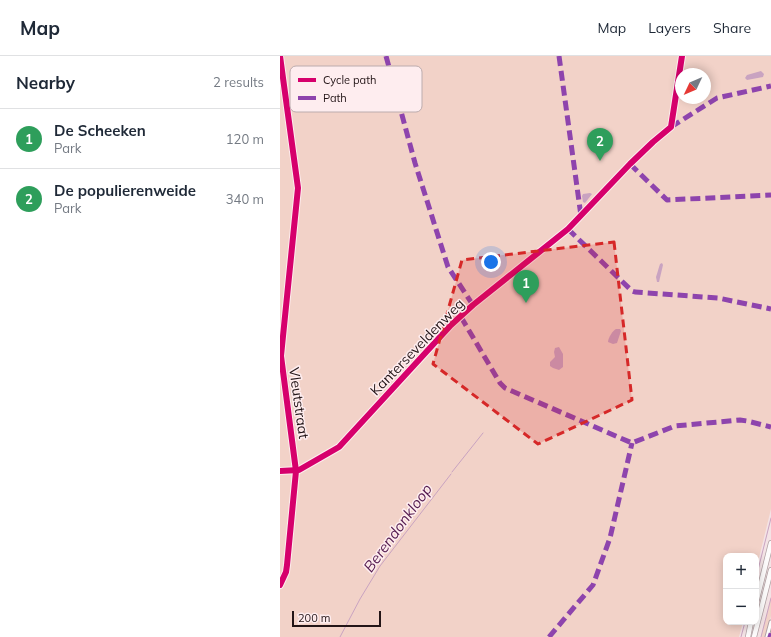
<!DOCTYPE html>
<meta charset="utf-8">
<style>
body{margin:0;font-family:Mulish,sans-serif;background:#f2f2f3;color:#1f2937}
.controls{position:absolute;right:12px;bottom:12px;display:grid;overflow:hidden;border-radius:8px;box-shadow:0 2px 10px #0003}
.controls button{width:36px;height:36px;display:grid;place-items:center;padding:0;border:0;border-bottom:1px solid #e0e1e3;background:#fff;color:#1f2937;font:20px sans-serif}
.compass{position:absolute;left:395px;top:12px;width:36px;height:36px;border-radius:50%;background:#fff;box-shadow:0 2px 10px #0003;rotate:226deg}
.scale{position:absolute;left:12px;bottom:10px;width:89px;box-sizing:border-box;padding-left:4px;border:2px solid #231517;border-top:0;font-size:11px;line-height:14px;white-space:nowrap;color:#231517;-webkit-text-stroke:3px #feedef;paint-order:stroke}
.you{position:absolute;left:211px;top:206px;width:14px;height:14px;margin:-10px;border:3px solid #fff;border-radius:50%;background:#1a73e8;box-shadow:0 0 0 6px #1a73e833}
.badge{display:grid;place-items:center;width:26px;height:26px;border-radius:50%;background:#db2777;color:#fff;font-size:13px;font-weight:700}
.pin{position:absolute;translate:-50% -33px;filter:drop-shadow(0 1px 2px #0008)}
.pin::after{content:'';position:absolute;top:21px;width:14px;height:12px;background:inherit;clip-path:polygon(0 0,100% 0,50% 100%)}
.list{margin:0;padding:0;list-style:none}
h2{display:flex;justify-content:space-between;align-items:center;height:52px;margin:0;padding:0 16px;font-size:17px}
h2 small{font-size:13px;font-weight:400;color:#747a83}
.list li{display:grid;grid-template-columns:26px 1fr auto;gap:12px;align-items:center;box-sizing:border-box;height:60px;padding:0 16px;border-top:1px solid #e0e1e3}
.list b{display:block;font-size:15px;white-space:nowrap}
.list p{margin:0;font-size:13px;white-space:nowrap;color:#747a83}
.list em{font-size:13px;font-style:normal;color:#747a83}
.map{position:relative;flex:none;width:491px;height:581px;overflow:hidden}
header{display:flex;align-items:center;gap:24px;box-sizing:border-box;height:56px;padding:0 20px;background:#fff;border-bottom:1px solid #e0e1e3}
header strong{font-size:19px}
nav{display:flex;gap:22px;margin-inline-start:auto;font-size:14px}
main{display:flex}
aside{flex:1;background:#fff}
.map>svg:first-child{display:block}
.green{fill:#f2d2c8;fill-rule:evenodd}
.water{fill:#c9a3c1}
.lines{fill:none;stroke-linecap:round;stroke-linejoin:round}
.stream{stroke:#c9a3c1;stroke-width:1}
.minor-casing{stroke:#b0a1a3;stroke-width:5}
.highway-casing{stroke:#b0a1a3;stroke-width:6}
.minor{stroke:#fdfbfb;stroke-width:3}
.highway{stroke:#fdfbfb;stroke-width:4.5}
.quiet{stroke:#8e44ad;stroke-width:5;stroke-dasharray:10 5;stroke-linecap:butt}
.cycleway-casing{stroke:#feedef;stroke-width:8}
.cycleway{stroke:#d6006c;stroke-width:6}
.marked{fill:#d62828;fill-opacity:0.2;stroke:#d62828;stroke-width:3;stroke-dasharray:8 5;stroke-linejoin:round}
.labels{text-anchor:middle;stroke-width:3;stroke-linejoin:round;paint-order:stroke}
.street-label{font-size:14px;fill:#231517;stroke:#feedef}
.water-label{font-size:15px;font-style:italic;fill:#541b4f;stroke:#feedef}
.key{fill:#feedef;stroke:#bcacae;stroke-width:1}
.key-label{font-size:11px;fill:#231517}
</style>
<header>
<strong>Map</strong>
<nav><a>Map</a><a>Layers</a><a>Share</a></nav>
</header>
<main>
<aside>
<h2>Nearby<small>2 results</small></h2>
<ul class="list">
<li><span class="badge" style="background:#2e9e5b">1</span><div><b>De Scheeken</b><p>Park</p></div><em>120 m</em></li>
<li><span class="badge" style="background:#2e9e5b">2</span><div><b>De populierenweide</b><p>Park</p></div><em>340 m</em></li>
</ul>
</aside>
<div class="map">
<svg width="491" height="581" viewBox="0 0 491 581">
<rect width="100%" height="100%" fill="#f4e3e5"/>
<!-- green -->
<g class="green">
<path d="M0,0H491V453L476,514V500H446V566H463L459,581H0ZM401,18H425V42H401Z"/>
<path d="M491,541V560L486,581H481Z"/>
</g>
<!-- water -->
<g class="water">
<path d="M481,15L484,18L483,21L467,24L465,22L467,19Z"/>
<path d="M310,137L312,138L305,147L303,146L302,140L303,138Z"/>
<path d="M382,207L383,209L379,226H377L376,221L380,208Z"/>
<path d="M336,273H340L341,275L337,287L333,288L328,286C328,282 333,274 336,273Z"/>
<path d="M279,291L283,298V311L279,314L273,312L270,310V306L275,301L274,296L275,292Z"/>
</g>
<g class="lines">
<!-- stream -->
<g class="stream">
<path d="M172,416L203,377"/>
<path d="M476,522L491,462"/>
<path d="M60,581L80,543L100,510L171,418"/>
<path d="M461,581L465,566"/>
<path d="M481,581L491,542"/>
</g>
<defs>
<g id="minor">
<path d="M16,415L24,412L59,391L171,269L193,249L288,173L350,108L373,86L391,71L402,0"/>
<path d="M0,529L6,516L7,509L16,415L1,300L18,132L0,0"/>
<path d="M487,581L491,566"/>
</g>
<g id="highway">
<path d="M476,547L491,487"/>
<path d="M468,581L471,566"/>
<path d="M474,581L491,514"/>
</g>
</defs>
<!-- minor casing -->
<use href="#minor" class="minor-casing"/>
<!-- highway casing -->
<use href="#highway" class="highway-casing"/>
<!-- minor -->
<use href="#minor" class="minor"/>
<!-- highway -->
<use href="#highway" class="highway"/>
<!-- quiet -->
<g class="quiet">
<path d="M106,0L135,107L168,211L193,249"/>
<path d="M279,0L301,160"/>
<path d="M391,71L437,42L491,30"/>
<path d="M350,108L387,144L491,139"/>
<path d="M288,173L352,235L355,236L438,242L491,253"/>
<path d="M181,261L220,327L225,332L352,387L395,370L460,364L467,365L491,371"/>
<path d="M488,579L491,580"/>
<path d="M269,581L313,529L330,482L352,387"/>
</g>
<defs>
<g id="cycleway">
<path d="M0,415L19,414L59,391L171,269L193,249L288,173L350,108L373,86L391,71L402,0"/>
<path d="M0,529L6,516L7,509L16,415L1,300L18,132L0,0"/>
</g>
</defs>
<!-- cycleway casing -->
<use href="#cycleway" class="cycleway-casing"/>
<!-- cycleway -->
<use href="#cycleway" class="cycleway"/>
</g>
<!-- marked area -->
<path class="marked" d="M334,186L352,344L258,388L153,308L182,204Z"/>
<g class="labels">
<!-- street labels -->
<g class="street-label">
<text transform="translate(137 291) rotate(-46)" y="5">Kanterseveldenweg</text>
<text transform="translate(19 347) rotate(82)" y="5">Vleutstraat</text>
</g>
<!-- water labels -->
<g class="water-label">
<text transform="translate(118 472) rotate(-54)" y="5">Berendonkloop</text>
</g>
</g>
<!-- legend -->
<rect x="10" y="10" width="132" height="46" rx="6" class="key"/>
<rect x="18" y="22" width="18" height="4" fill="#d6006c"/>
<rect x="18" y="40" width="18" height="4" fill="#8e44ad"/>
<g class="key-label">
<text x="43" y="28">Cycle path</text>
<text x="43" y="46">Path</text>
</g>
</svg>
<div class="controls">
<button>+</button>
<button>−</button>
</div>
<svg class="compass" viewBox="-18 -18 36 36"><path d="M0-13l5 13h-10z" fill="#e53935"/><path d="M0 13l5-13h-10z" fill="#747a83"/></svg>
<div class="scale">200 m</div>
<div class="you"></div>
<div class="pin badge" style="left:246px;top:247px;background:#2e9e5b">1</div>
<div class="pin badge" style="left:320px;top:105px;background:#2e9e5b">2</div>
</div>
</main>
